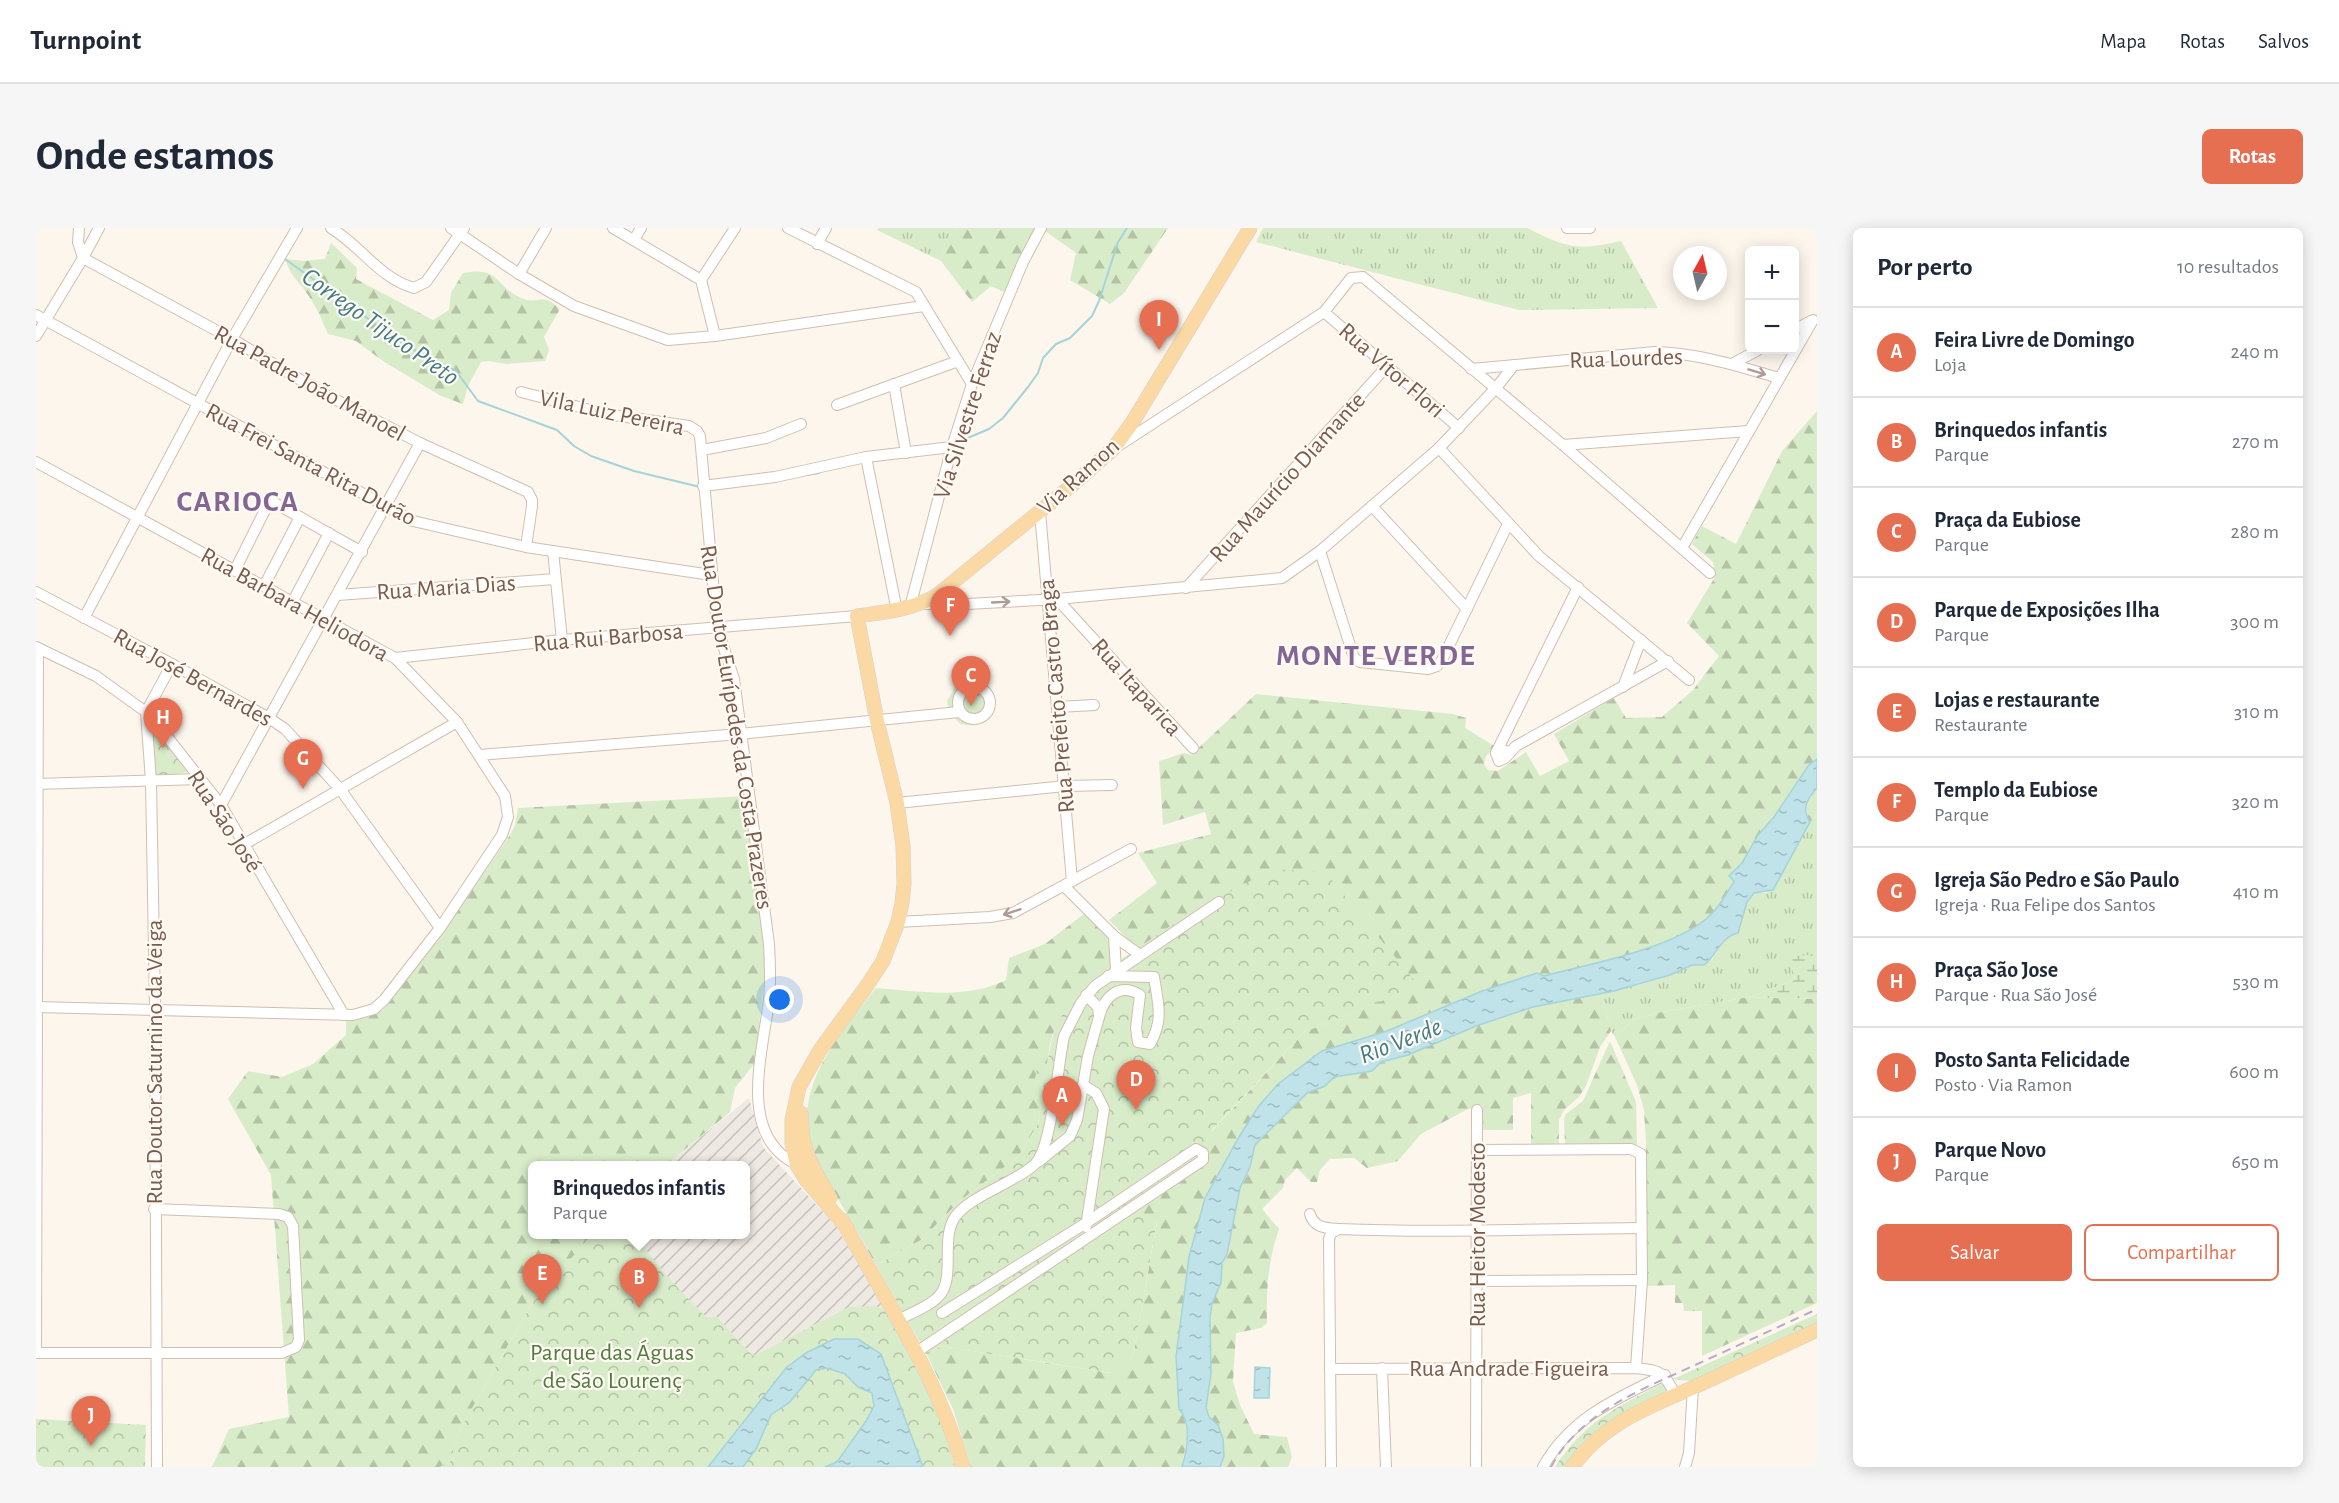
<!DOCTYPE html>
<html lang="pt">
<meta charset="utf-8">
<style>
body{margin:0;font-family:"Alegreya Sans",sans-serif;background:#f6f6f7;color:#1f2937}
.controls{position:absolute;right:18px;top:18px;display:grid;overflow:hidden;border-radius:9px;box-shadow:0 3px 15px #0003}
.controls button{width:54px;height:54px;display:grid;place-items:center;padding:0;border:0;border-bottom:2px solid #e0e1e3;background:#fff;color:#1f2937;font:30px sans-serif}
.compass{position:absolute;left:1637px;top:18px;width:54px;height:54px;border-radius:50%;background:#fff;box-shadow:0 3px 15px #0003;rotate:8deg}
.you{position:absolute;left:744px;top:772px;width:21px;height:21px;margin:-15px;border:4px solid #fff;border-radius:50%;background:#1a73e8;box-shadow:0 0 0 9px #1a73e833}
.badge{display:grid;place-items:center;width:39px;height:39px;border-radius:50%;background:#e76f51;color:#fff;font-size:20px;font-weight:700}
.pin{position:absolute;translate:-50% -50px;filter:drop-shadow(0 2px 3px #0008)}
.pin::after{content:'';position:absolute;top:32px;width:21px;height:18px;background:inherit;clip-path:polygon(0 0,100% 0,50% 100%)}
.popup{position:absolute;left:492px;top:933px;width:222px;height:78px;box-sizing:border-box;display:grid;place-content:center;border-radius:9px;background:#fff;filter:drop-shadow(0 2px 4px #0005);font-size:20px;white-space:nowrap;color:#747a83}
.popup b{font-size:22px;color:#1f2937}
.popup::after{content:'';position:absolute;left:50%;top:100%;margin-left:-12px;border:12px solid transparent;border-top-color:#fff}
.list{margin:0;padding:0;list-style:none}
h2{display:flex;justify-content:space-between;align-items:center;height:78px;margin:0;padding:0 24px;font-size:26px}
h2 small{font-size:20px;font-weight:400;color:#747a83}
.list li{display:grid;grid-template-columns:39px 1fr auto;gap:18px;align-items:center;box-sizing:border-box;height:90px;padding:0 24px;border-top:2px solid #e0e1e3}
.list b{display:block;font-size:22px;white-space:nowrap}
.list p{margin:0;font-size:20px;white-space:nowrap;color:#747a83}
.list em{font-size:20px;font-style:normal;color:#747a83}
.actions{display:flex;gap:12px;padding:18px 24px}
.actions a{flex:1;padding:14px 0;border:2px solid #e76f51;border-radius:9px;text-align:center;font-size:21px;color:#e76f51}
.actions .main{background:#e76f51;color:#fff}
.map{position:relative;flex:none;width:1781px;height:1239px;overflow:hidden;border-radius:9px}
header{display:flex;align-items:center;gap:36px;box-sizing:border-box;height:84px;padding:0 30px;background:#fff;border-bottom:2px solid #e0e1e3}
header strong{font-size:28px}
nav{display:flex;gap:33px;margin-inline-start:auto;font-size:21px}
.intro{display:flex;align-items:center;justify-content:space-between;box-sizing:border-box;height:144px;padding:0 36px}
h1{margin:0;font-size:42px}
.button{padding:15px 27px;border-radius:9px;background:#e76f51;color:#fff;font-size:21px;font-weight:700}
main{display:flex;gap:36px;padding:0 36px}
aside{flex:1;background:#fff;border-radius:9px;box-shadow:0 3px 15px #0003}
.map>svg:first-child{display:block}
.industrial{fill:url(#industrial-furrows)}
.grass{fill:url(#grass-tufts)}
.forest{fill:url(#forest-firs)}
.wetland{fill:url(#wetland-marsh)}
.park{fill:url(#park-crowns)}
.water{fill:url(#water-ripples);stroke:#a5d3da;stroke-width:1.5}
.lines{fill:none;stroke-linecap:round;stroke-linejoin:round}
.stream{stroke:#a5d3da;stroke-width:2}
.minor-casing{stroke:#d1beb0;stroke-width:12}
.major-casing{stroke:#dad1cd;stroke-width:15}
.minor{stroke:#fff;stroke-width:10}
.major{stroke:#fbd9a5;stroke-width:14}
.rail{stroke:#b9a8c9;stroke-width:2;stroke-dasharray:9 6;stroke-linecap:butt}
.oneway{stroke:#af9d94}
.labels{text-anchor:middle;stroke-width:4.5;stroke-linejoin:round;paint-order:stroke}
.street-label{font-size:24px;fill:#7a5c4d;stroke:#fffaf3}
.park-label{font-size:24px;fill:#537a41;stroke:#fffaf3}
.water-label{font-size:26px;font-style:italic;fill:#437c86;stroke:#fffaf3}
.district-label{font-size:30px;font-weight:bold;letter-spacing:1.5px;fill:#846695;stroke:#fffaf3}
</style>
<header>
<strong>Turnpoint</strong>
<nav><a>Mapa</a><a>Rotas</a><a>Salvos</a></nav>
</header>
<div class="intro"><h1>Onde estamos</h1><a class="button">Rotas</a></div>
<main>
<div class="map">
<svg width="1781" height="1239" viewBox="0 0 1781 1239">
<defs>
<pattern id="industrial-furrows" width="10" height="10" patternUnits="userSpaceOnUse" patternTransform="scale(1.5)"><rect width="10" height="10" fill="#efe9e4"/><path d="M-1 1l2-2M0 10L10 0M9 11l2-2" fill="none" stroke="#c7c0bb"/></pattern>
<pattern id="grass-tufts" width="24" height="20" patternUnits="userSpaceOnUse" patternTransform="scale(1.5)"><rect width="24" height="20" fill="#d8ecc9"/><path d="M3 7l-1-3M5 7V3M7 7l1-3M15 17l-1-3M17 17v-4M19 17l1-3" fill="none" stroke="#b4c2a5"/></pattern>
<pattern id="forest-firs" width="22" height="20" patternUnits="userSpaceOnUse" patternTransform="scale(1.5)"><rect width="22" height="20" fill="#d8ecc9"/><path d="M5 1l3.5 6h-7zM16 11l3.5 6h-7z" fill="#b4c2a5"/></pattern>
<pattern id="wetland-marsh" width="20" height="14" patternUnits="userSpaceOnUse" patternTransform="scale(1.5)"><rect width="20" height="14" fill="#d8ecc9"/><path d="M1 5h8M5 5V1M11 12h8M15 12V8" fill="none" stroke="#b4c2a5"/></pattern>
<pattern id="park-crowns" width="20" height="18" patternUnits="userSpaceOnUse" patternTransform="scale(1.5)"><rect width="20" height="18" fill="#d8ecc9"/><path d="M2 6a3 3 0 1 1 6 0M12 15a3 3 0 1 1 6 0" fill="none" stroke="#b4c2a5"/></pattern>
<pattern id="water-ripples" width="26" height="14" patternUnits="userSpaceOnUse" patternTransform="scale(1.5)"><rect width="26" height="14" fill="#bfe3e8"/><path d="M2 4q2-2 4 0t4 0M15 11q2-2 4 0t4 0" fill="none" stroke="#a0bbbe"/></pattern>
</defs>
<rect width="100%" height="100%" fill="#fdf6ec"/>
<!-- industrial -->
<path class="industrial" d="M713,870L727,919L800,998L850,1083L813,1079L717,1128L681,1089H670L637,1056L598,1007L710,1006V938L630,937Z"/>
<!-- grass -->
<g class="grass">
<path d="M842,0H921L909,13L905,33L841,2Z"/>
<path d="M1227,0H1491C1531,20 1541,23 1585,13L1622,80L1483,82L1220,14Z"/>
<path d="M1781,587V729L1743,730L1757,741L1759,752L1713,769L1626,784L1599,791L1579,809L1575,803L1565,764C1587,762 1612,755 1634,747C1641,744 1648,739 1655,737C1660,736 1665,738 1669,736C1684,730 1682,710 1702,705L1711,674L1718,665H1730L1737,661L1770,598Z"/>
</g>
<!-- forest -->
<g class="forest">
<path d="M921,0H1001L970,65L955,58L936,74L905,33L909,13Z"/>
<path d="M1011,0H1132L1088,65L1074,76L1034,52L1040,25L1009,3Z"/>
<path d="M295,15L321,40L320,51L397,92L413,82L415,65L427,45C466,37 459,61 488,71C495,74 505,70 512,72C516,74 520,78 524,81L508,109L513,122L509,133L470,136L453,133L445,134L432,158L427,176L405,168L347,133L320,113L292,106C287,95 283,84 277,75C267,56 256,52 249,31L268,33L289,31Z"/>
<path d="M1781,183V531L1771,538L1738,589L1722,607L1706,635L1693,648L1698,653C1690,666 1682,681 1670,691C1635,721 1553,736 1508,748L1501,745L1446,763L1351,803L1286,823L1242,856L1222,879L1203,909L1169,970L1153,1029L1140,1129L1151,1209L1146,1239H935L917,1181L891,1127L905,1118L1075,1145L1097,1129L1121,994L1094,985L1172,917L1175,904L1268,804L1382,758L1148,689L1101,721L1073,692L1121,655L1102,625L1175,606L1169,584L1127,597L1123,533L1148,525L1155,527L1220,466L1417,486L1430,490L1429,500L1460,519L1450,528L1448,536L1452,542L1462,543L1490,524L1504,548L1533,533L1518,506L1578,470L1590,490L1626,489L1657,462L1683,428L1651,395L1679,349L1677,334L1656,316L1666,298L1700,316L1746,223Z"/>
<path d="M1781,560V587L1774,594C1765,581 1771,571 1781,560Z"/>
<path d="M710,568L728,716L729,745L719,835L699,860L694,884L630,937L496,938V1006L556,1007L495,1077L430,1191L420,1210L415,1233L404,1239H176L193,1201L253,1189L235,947L192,871L212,843L246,849L277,836L310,807V790L332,789L347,782L406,705L474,607L479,597L482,580Z"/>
<path d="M1049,685L1075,709L1077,724L1074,739C1051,754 1030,778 1018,803C1013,814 1013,829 1010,841L1001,840L1006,868L1002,896L982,929L926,971L885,1012L840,1037C826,1012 811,986 796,961C789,949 778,934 774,920C758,856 803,807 840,760C881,763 931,772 970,752L973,730L1009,716Z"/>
<path d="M1565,764L1575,803L1564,819L1550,858L1543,869L1528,882L1523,892V917H1495V865L1477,870V902H1447L1446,877L1430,882L1385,906L1362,933L1331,940L1318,930L1294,931L1284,942L1281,954H1275L1261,940L1249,952L1247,960L1226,981L1243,1001C1232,1032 1230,1063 1231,1095L1225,1100L1200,1105L1197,1154L1204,1177L1218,1206L1251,1209L1256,1229L1252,1239H1184L1188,1228L1182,1197L1173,1189L1170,1181L1175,1145L1174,1090L1176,1075L1185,1055L1186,1035L1191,1026L1204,960L1214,939L1219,917L1271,865L1289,858L1298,849L1336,843L1345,834L1372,827L1440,798L1497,779Z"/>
<path d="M1713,769L1781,771V1075L1666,1128V1083H1648L1647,1075H1639V1057L1609,1058L1610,915L1608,882L1601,857L1579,809L1599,791L1626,784Z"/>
<path d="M1574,813L1600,874L1601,918H1529L1528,891L1530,886L1547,873Z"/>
</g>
<!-- wetland -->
<path class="wetland" d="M1771,727L1781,729V771L1713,769L1759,752L1757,741L1742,730Z"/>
<!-- park -->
<g class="park">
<path d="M940,454C972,471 960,504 924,496L913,483L911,473L920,457Z"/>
<path d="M116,496L157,543L118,550Z"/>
<path d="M1236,641L1289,644L1383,758L1268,804L1175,903L1179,912L1172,917L1170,933L1095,985L1121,993L1097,1129L1076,1145L905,1118L891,1127L840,1037L885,1012L926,971L982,929L1002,896L1006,868L997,861L1001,840H1010C1013,829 1014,818 1017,807C1023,785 1045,763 1060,748L1148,689Z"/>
<path d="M556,1006L599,1007C620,1037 644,1063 670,1089H681L717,1128L813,1079L841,1078L850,1083L861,1101L889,1157L905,1192L919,1239H404L415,1233L420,1210L430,1191L495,1077Z"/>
<path d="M1781,1086V1098L1676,1145L1654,1153L1637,1151Z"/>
<path d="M1625,1156H1628L1632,1161L1629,1164C1586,1186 1557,1197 1529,1239H1519C1550,1192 1577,1182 1625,1156Z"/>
<path d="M0,1191L110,1197L109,1239H0Z"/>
</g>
<!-- water -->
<g class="water">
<path d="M1781,531V560C1771,571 1765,581 1774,594L1737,662L1718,665L1711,674L1702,705C1684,709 1681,728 1668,737H1656L1634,747L1578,763L1497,779L1440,798L1372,827L1345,834L1336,843L1298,849L1289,858L1271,865L1219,917L1214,939L1204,960L1191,1026L1186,1035L1185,1055L1176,1075L1174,1090L1175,1145L1170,1180L1173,1189L1182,1197L1187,1211L1188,1228L1184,1239H1146C1151,1223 1156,1194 1143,1181L1140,1129L1153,1029L1169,970L1203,909L1222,879L1242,856L1286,823L1351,803L1446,763L1501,745L1508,748C1554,736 1634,721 1670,691C1682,681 1690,667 1698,653L1693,648L1706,635L1722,607L1738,589L1772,538Z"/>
<path d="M798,1111H822L845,1126L887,1239H789L801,1234L830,1193L838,1178L836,1165L822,1159L809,1146L791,1140L780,1142L754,1174L735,1187L720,1221L707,1239H672L750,1140L770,1125Z"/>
<path d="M1219,1139L1234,1140L1233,1170H1218Z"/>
</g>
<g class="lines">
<!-- stream -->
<g class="stream">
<path d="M249,31L370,118L420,143L442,173L521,202L538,218L555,228L598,243L664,259"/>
<path d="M922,214L953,201L967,190L992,159L1002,145L1007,130L1020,116L1034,110L1056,88L1063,73L1082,14L1091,0"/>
<path d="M771,247L783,245"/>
</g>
<defs>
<g id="minor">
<path d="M63,0L47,30L196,111L283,163L384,215L492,264L496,272V278L490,319"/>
<path d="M295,0C325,18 343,50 378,60L390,54L428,0"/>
<path d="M415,0L483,46L538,78L632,112L679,108L888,78"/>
<path d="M577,0L665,52L679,108"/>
<path d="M752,0L880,64L936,156"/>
<path d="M1531,0H1554"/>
<path d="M598,12L605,0"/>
<path d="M781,16L790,0"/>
<path d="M483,46L510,0"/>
<path d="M665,52L699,0"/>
<path d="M1288,84L1423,200"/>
<path d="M0,87L377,293L490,319L675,347"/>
<path d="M1758,102L1775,93"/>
<path d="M0,108L47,30L42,14L43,0"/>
<path d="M1696,136L1722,122"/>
<path d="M1435,141L1619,124C1662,125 1702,138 1743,150"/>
<path d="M858,156L870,225"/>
<path d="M485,164L570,186L653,198L661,203L664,208L681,399L698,451L733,716C734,735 735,753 733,772C727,825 699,912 765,938"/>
<path d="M801,177L922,133"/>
<path d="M1527,217L1712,203"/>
<path d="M1082,218L1288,84L1315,50L1327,49L1527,217L1674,345"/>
<path d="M1403,220L1503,328L1653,452"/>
<path d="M666,222L730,210L765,196"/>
<path d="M830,229L861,383"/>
<path d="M0,234L359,430L421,494L469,568L472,589L466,607L404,700L348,772L338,781L317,787L0,779"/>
<path d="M667,258L739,249L830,229L916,219"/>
<path d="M1336,278L1431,381"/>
<path d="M1004,284L1036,653"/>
<path d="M1646,320L1777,92"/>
<path d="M517,323L526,412"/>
<path d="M1284,323L1318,430L1324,434L1392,441L1401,438L1406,432L1472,296"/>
<path d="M199,342L231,278L237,274L326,324"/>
<path d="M228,358L264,289"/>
<path d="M1150,360L1352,137"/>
<path d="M0,364L136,436L233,490L249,501L304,561L404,700"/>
<path d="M302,367L519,351"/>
<path d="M1021,371L1157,520"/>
<path d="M257,373L293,305"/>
<path d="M886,376H931L1021,371L1246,350L1284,323L1403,220L1460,160L1478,137"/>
<path d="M874,379L916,219L936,156L987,34L1005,0"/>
<path d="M48,390L196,111L261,0"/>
<path d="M0,419L60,448L110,484L133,511L185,577L308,787"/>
<path d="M359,430L526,412L821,388"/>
<circle cx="938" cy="475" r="16"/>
<path d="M1587,459L1605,412"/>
<path d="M1022,479L1058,477"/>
<path d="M1473,524L1466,522L1460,525L1463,533L1469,530L1480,518L1632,433"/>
<path d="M1460,525L1542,359"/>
<path d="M443,527L704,506L923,484"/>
<path d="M0,556L164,551"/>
<path d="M861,575L1029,558L1076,557"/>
<path d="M185,577L384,215"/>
<path d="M207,617L421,494"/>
<path d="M1028,658L1078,708L1104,727"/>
<path d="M862,694L954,689L977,685L1095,621"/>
<path d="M1078,708L1080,742"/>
<path d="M1063,789C1068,769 1083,754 1104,767L1100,800L1102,814L1114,816C1128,792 1122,775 1118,749L1072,748"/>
<path d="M1047,857L1060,865L1068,881L1050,999"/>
<path d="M1442,922L1595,921L1605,926L1606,1052L1600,1140"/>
<path d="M1002,934L1034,908L1041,892L1052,828L1063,789L1062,779L1050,767"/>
<path d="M1274,986C1278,1000 1290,1000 1302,1001"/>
<path d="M1442,1053L1606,1052"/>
<path d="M864,1091C877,1084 894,1078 903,1068C920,1050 904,1011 919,989C935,967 979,955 999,936C1016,919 1022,835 1028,808L1045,775L1059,758L1183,674"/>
<path d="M882,1123L1164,934L1167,932V925L1160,921L1154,925L1050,995L906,1085"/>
<path d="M0,1125L2,420"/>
<path d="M0,1125H246L260,1119L263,1112L257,998L252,989L243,986L118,981"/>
<path d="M1346,1140L1350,1239"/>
<path d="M1294,1141L1600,1140C1626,1143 1627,1144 1639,1166"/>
<path d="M121,1239L119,780L115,553L110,484L136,436"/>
<path d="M1295,1239L1293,1011L1295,1005L1303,1001C1403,1005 1504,1001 1605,1000"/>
<path d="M1440,1239L1441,882"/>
<path d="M1507,1239C1534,1190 1581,1170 1629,1147"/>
<path d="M1649,1239L1653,1225L1657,1159"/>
</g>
<g id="major">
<path d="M765,885C765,924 776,938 794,970"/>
<path d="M806,992C850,1074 902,1149 927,1239"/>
<path d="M811,1000L770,952L761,937L756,915V892L763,859L784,822L830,759L847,733L862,694L866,675L868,656L867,618L861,575L841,493L821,388C849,384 875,382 900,368L1035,258L1077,221L1096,195L1214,0"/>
<path d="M1536,1239C1570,1192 1615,1179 1665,1156C1703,1138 1742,1120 1781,1102"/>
</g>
</defs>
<!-- minor casing -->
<use href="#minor" class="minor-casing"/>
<!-- major casing -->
<use href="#major" class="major-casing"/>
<!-- minor -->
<use href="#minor" class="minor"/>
<!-- major -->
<use href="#major" class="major"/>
<!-- rail -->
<path class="rail" d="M1515,1239C1545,1182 1612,1159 1668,1133C1705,1116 1743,1099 1781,1081"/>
</g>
<!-- one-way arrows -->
<defs><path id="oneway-shaft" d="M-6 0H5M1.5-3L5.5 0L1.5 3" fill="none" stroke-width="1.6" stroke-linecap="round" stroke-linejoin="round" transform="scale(1.5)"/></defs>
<g class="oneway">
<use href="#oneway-shaft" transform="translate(1721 144) rotate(17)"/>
<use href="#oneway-shaft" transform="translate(965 374) rotate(-3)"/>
<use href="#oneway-shaft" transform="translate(976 684) rotate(162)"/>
</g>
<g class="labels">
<!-- street labels -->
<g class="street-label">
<text transform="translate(1590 130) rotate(-2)" y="8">Rua Lourdes</text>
<text transform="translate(1356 142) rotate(41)" y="8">Rua Vítor Flori</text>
<text transform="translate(274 155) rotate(29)" y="8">Rua Padre João Manoel</text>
<text transform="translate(576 184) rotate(12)" y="8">Vila Luiz Pereira</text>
<text transform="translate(931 187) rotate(-72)" y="8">Via Silvestre Ferraz</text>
<text transform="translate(275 236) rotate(28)" y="8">Rua Frei Santa Rita Durão</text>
<text transform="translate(1042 248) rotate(-42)" y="8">Via Ramon</text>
<text transform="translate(1251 249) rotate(-48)" y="8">Rua Maurício Diamante</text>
<text transform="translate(410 359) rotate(-4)" y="8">Rua Maria Dias</text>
<text transform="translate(259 376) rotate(29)" y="8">Rua Barbara Heliodora</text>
<text transform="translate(572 409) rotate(-5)" y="8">Rua Rui Barbosa</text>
<text transform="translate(157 449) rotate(29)" y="8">Rua José Bernardes</text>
<text transform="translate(1101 459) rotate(48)" y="8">Rua Itaparica</text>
<text transform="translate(1020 468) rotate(-95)" y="8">Rua Prefeito Castro Braga</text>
<text transform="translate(701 499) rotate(81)" y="8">Rua Doutor Eurípedes da Costa Prazeres</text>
<text transform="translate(189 593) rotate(57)" y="8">Rua São José</text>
<text transform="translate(118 834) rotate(-90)" y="8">Rua Doutor Saturnino da Veiga</text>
<text transform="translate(1441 1007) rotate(-90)" y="8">Rua Heitor Modesto</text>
<text x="1473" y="1148">Rua Andrade Figueira</text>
</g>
<!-- park labels -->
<g class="park-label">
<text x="576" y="1132">Parque das Águas<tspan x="576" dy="28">de São Lourenç</tspan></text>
</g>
<!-- water labels -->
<g class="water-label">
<text transform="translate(345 98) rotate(35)" y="9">Corrego Tijuco Preto</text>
<text transform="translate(1364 812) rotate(-21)" y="9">Rio Verde</text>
</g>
<!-- district labels -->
<g class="district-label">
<text x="202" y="283">CARIOCA</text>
<text x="1340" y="437">MONTE VERDE</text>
</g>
</g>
</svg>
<div class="controls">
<button>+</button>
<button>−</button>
</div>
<svg class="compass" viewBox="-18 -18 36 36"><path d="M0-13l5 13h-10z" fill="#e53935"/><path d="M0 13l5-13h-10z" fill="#747a83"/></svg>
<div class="you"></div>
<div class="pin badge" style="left:1026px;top:898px">A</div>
<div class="pin badge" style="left:603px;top:1080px">B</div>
<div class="popup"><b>Brinquedos infantis</b>Parque</div>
<div class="pin badge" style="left:935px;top:478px">C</div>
<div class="pin badge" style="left:1100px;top:882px">D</div>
<div class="pin badge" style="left:506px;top:1076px">E</div>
<div class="pin badge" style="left:914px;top:408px">F</div>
<div class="pin badge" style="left:267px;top:561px">G</div>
<div class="pin badge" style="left:127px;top:520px">H</div>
<div class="pin badge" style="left:1123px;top:122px">I</div>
<div class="pin badge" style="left:55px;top:1218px">J</div>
</div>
<aside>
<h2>Por perto<small>10 resultados</small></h2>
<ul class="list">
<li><span class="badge">A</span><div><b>Feira Livre de Domingo</b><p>Loja</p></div><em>240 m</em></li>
<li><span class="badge">B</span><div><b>Brinquedos infantis</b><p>Parque</p></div><em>270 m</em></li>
<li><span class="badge">C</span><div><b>Praça da Eubiose</b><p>Parque</p></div><em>280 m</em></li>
<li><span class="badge">D</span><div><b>Parque de Exposições Ilha</b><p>Parque</p></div><em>300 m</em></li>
<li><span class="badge">E</span><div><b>Lojas e restaurante</b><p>Restaurante</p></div><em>310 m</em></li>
<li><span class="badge">F</span><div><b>Templo da Eubiose</b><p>Parque</p></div><em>320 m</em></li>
<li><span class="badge">G</span><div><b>Igreja São Pedro e São Paulo</b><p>Igreja · Rua Felipe dos Santos</p></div><em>410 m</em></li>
<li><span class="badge">H</span><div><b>Praça São Jose</b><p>Parque · Rua São José</p></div><em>530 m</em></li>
<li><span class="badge">I</span><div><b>Posto Santa Felicidade</b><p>Posto · Via Ramon</p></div><em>600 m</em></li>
<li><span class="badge">J</span><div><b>Parque Novo</b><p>Parque</p></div><em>650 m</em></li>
</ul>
<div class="actions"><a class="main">Salvar</a><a>Compartilhar</a></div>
</aside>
</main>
